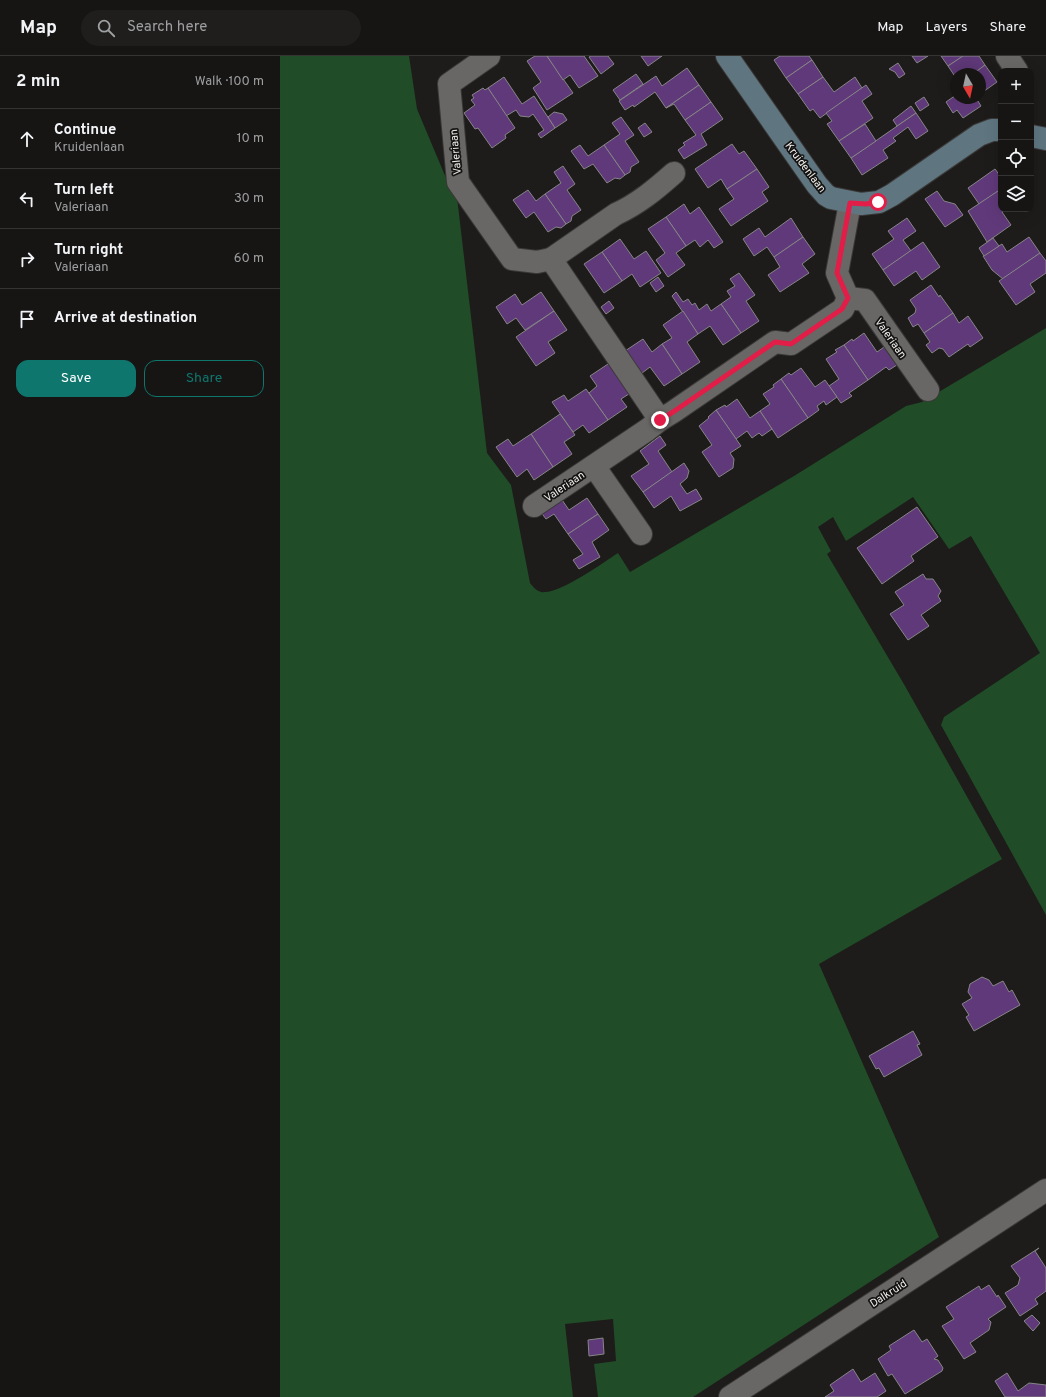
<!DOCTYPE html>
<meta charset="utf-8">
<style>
body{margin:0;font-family:Overpass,sans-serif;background:#1f1e1d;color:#f1f3f6}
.controls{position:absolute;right:12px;top:12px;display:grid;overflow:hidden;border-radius:8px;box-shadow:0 4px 16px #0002}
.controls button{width:36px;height:36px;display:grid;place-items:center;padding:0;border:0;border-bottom:1px solid #353434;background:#161514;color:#f1f3f6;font:20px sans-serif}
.compass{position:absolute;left:670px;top:12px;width:36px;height:36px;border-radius:50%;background:#161514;box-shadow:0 4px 16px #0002;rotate:171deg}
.stop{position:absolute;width:12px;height:12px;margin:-9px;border:3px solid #e11d48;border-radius:50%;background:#fff}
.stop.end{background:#e11d48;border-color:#fff;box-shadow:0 1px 4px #0008}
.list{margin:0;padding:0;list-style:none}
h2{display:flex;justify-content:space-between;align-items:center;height:52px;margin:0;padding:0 16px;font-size:17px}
h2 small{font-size:13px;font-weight:400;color:#9e9fa0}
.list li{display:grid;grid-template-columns:26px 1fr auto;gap:12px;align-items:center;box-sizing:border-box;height:60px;padding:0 16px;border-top:1px solid #353434}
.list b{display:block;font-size:15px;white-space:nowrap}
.list p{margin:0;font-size:13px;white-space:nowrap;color:#9e9fa0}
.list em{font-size:13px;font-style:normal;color:#9e9fa0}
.actions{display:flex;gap:8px;padding:12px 16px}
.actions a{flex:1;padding:9px 0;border:1px solid #0f766e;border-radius:12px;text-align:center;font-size:14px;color:#0f766e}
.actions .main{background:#0f766e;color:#fff}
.icon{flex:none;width:22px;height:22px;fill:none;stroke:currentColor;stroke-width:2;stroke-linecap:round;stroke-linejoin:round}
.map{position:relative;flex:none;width:766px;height:1341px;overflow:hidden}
header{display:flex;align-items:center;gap:24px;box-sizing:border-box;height:56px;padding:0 20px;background:#161514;border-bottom:1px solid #353434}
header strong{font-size:19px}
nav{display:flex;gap:22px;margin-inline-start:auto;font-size:14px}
.search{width:280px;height:36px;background:#1f1e1d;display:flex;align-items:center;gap:10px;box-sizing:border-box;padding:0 14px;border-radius:22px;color:#9e9fa0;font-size:15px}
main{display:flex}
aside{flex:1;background:#161514}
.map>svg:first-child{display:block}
.green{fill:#204c27}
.building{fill:#60397a;stroke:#868587}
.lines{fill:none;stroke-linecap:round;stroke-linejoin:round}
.street-casing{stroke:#3b3938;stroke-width:24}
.secondary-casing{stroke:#3b3938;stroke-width:24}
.street{stroke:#696765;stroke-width:22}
.secondary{stroke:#5f7681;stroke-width:22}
.route{stroke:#e11d48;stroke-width:5}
.labels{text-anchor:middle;stroke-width:3.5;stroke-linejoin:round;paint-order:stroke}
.street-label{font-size:11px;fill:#efeeed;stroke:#141311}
</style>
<header>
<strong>Map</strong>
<div class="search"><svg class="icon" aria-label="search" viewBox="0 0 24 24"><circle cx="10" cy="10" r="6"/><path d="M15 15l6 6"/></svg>Search here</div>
<nav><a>Map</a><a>Layers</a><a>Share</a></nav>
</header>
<main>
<aside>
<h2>2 min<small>Walk · 100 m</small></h2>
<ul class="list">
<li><svg class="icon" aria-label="ahead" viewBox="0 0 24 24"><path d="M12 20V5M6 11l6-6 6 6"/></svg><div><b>Continue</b><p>Kruidenlaan</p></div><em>10 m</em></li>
<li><svg class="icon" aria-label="left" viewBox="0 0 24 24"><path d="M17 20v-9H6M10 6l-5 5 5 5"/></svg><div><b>Turn left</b><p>Valeriaan</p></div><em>30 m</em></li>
<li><svg class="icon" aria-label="right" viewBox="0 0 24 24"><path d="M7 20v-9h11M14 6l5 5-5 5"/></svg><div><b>Turn right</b><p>Valeriaan</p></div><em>60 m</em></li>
<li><svg class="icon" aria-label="arrive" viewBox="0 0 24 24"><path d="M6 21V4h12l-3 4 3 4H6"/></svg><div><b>Arrive at destination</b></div></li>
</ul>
<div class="actions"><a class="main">Save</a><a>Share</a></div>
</aside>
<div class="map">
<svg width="766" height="1341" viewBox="0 0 766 1341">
<rect width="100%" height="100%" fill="#1d1c1a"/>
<!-- green -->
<path class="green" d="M0,0H129L137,53L166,122L167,127L177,141L207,397L231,429L250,527C254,532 258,537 265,536C282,536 323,507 338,497L350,516L514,420L626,350L642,346L766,272V859L661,669L664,661L760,597L691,480L669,493L633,441L566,485L553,461L538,471L551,495L547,498L625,630L722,803L539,908L659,1181L413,1341H318L314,1308L336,1305L333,1263L285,1268L293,1341H0Z"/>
<!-- building -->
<g class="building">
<path d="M255,0H267L293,37L267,54L253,32L261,26L247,5Z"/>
<path d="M267,0H304L318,20L299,32L290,19L283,24Z"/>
<path d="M311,0H328L334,8L321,18L309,1Z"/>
<path d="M361,0H382L368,10Z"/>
<path d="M500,0H529L532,4L506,22L494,4Z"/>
<path d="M632,0H648L637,7Z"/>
<path d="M661,0H683L668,10Z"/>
<path d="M683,0H699L705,9L693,18H676V22L668,10Z"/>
<path d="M532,4L543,21L518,38L506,22Z"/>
<path d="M618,7L625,18L619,22L615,16L609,13Z"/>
<path d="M705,9L717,26L700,38V18H693Z"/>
<path d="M407,12L419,29L386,52L375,36L354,51L353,49L345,54L339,45L376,20L382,30Z"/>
<path d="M356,18L363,28L340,44L333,34Z"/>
<path d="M224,21L242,48L254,40L275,72L261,82L258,78L264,74L253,58L249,61L240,60L236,54L226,60L208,32Z"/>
<path d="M543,21L554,36L575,21L582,32L540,62L533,53L530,55L518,38Z"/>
<path d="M419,29L431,46L405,64L394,48L386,52Z"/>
<path d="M586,29L592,38L582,45L593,62L559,85L547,68L552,65L546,57Z"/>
<path d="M203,32L205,34L208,32L235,72L225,79L226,82L212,92L198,72L195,73L184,57L195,49L191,44L194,42L192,39Z"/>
<path d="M676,39V42H696L701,50L683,62L677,54L673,57L666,46Z"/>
<path d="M644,41L649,49L640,55L635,47Z"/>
<path d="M431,46L443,63L421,78L427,89L404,103L398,94L405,89L403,87L416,79L405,64Z"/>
<path d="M631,50L636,57L617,70L613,64Z"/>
<path d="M274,56L283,58L287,64L275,72L268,61Z"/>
<path d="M636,57L648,75L636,83L628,71L613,82L616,85L603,94L608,102L582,119L571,102Z"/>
<path d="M341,61L354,79L345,85L359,106L351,111L350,116L345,119L324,89L340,78L332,67Z"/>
<path d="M365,67L372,76L364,81L358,72Z"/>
<path d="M585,68L596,85L571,102L559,85Z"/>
<path d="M452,88L459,98L464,95L477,113L447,133L441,123L428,132L415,113Z"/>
<path d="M300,89L308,100L324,89L345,119L340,123L335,122L327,127L313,108L304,113L291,95Z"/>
<path d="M283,110L295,128L287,134L301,154L292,160L291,165L286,168L265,138L281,127L274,116Z"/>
<path d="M477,113L489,131L482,136L488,145L451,170L439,153L454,143L447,133Z"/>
<path d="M715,113L721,121V133L699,148L688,132Z"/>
<path d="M721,133V153H727L722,156L731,169L707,186L688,155Z"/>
<path d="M248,134L256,145L265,138L286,168L281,172L276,171L268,176L254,156L246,162L233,144Z"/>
<path d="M657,135L664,145L675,148L683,159L665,171L645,143Z"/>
<path d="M404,148L410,158L419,151L443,186L434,192L428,184L420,191L415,184L406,190L386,161Z"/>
<path d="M386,161L406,190L396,197L405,209L388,221L376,204L385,197L368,173Z"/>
<path d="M511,162L523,181L494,201L487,191L474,200L463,183L479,172L485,181Z"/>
<path d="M627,162L636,175L623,184L631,195L603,214L592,198L614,183L608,175Z"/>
<path d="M523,181L535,198L522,208L529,217L500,236L488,219L500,211L494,201Z"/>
<path d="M749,181L760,197L723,223L712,214L703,200L722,188L727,196Z"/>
<path d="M713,182L719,190L704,200L699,192Z"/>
<path d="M340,183L354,203L366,195L381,217L360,231L352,218L342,225L322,196Z"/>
<path d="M643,186L660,211L642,224L636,215L614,230L603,214Z"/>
<path d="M322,196L342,225L324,237L304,208Z"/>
<path d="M760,197L766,205V217L750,228L755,236L736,249L719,225Z"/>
<path d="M459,217L475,239L466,245L479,265L461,277L441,248L451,241L447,235L455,230L450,223Z"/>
<path d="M378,221L384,230L376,236L370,227Z"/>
<path d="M651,229L659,241L660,239L673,257L644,277L638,268L633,271L628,262L635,257L636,253L630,244Z"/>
<path d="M261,236L274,255L245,274L236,262L227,268L216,251L235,238L242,249Z"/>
<path d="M396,236L403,246L408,243L412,249L415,247L419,254L427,248L431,255L441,248L461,277L443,289L430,270L418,278L392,240Z"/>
<path d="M329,245L334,252L326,258L321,251Z"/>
<path d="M274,255L287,274L268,286L275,297L256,310L236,281Z"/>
<path d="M403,255L418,278L407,286L420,306L402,318L382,288L392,282L383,269Z"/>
<path d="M673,257L679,267L688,260L703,282L690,291L688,288L669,301L663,293L659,292L652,297L646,289L650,286L644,277Z"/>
<path d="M584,277L597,296L607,289L620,307L609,314L606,311L588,324L564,289L572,283L573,285Z"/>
<path d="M363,283L372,296L382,288L402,318L384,330L370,311L358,320L342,297Z"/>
<path d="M564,289L588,324L569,337L572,340L561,347L549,330L559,323L546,303L557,296L555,294Z"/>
<path d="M331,306L352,336L341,343L347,351L328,364L309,337L317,330L310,320Z"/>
<path d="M521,312L535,331L545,324L557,341L546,349L544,345L537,350L539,354L528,362L501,323L509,317L511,319Z"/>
<path d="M501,323L528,362L498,382L480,355L490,348L483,338L494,331L493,329Z"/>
<path d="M306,333L328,364L309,377L303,369L293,376L272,346L284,339L288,345Z"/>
<path d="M457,343L470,362L480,355L492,373L482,380L479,377L472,382L467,375L456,383L436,354L445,349L446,351Z"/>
<path d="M436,354L461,390L450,397L454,403L453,412L439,421L422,396L432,389L419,370L429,362L428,361Z"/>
<path d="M280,358L295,379L284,386L292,398L273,411L251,378Z"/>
<path d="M251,378L273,411L254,424L247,413L237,421L216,391L228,383L233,390Z"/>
<path d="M380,380L386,389L378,395L392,416L363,436L351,420L369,408L360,395Z"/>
<path d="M404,407L409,415L407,422L400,428L407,438L416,433L422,443L400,455L391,440L374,452L363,436Z"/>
<path d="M280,441L289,454L307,442L318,458L288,478L274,458L266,463L260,455Z"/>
<path d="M637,451L658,481L631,500L634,505L602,528L577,492Z"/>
<path d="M318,458L329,474L312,486L320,501L299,513L293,504L303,498L288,478Z"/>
<path d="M643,518L646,523H653L661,535L658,540L661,545L641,559L649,570L628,584L610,558L624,549L615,536Z"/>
<path d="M702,921L709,924L713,930L723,925L729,936L732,934L740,949L694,975L686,961L689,959L682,948L692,942L688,936L690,928Z"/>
<path d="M633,975L640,988L637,989L642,999L604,1021L599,1012L596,1013L589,1000Z"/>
<path d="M759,1192L755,1195L766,1212V1235L755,1243L758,1248L740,1260L725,1237L738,1229L740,1222L731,1210Z"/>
<path d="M709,1229L717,1241L718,1239L726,1251L708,1263L711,1266L709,1274L690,1287L696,1296L684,1303L662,1270L674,1263L666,1251L699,1230L701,1234Z"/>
<path d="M752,1259L760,1267L753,1275L744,1265Z"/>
<path d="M634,1274L642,1286L647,1283L658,1300L654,1303L658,1304L663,1312L662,1315L625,1338L612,1318L608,1320L598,1303L611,1294L609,1290Z"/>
<path d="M323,1282L324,1298L309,1300L308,1284Z"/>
<path d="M573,1313L581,1326L595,1317L606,1335L597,1341H545L554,1335L550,1329Z"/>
<path d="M727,1317L738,1335L749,1327L766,1329V1341H725L715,1325Z"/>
</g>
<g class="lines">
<defs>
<g id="street">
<path d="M209,0L169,28L178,126L232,203L257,206L271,203L380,364L393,356L495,286L511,288L563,253L568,242L557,217L570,147"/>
<path d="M727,0L737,15"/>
<path d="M271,203L336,158C358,148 376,133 394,117"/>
<path d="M568,242L585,244L648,334"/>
<path d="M314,410L361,478"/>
<path d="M254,450L367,374L380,364"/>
<path d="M450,1341L766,1134"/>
</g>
<g id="secondary">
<path d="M447,0L537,129L546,139L551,142L581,148L599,146L612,139L699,79L712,74H721"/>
<path d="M751,80L766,83"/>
</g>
</defs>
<!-- street casing -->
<use href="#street" class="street-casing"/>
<!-- secondary casing -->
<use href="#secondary" class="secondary-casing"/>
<!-- street -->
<use href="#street" class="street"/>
<!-- secondary -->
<use href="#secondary" class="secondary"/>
</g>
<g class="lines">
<!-- route -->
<path class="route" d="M380,364L393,356L495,286L511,288L562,253L568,242L557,217L570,147L586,148L598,146"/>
</g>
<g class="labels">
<!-- street labels -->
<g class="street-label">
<text transform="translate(175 96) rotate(-95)" y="4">Valeriaan</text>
<text transform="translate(526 111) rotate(53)" y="4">Kruidenlaan</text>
<text transform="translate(611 282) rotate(55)" y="4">Valeriaan</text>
<text transform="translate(284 430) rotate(-34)" y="4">Valeriaan</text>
<text transform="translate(608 1237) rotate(-33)" y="4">Dalkruid</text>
</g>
</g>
</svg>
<div class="controls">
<button>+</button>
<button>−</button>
<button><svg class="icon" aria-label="locate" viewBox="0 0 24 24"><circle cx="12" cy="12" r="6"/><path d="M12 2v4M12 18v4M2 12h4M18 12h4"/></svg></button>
<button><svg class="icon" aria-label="layers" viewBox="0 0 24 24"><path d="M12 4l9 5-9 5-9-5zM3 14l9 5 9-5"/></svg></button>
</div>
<svg class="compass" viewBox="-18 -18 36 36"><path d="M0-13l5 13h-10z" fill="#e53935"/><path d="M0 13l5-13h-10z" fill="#9e9fa0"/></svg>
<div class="stop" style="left:598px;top:146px"></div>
<div class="stop end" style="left:380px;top:364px"></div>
</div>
</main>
